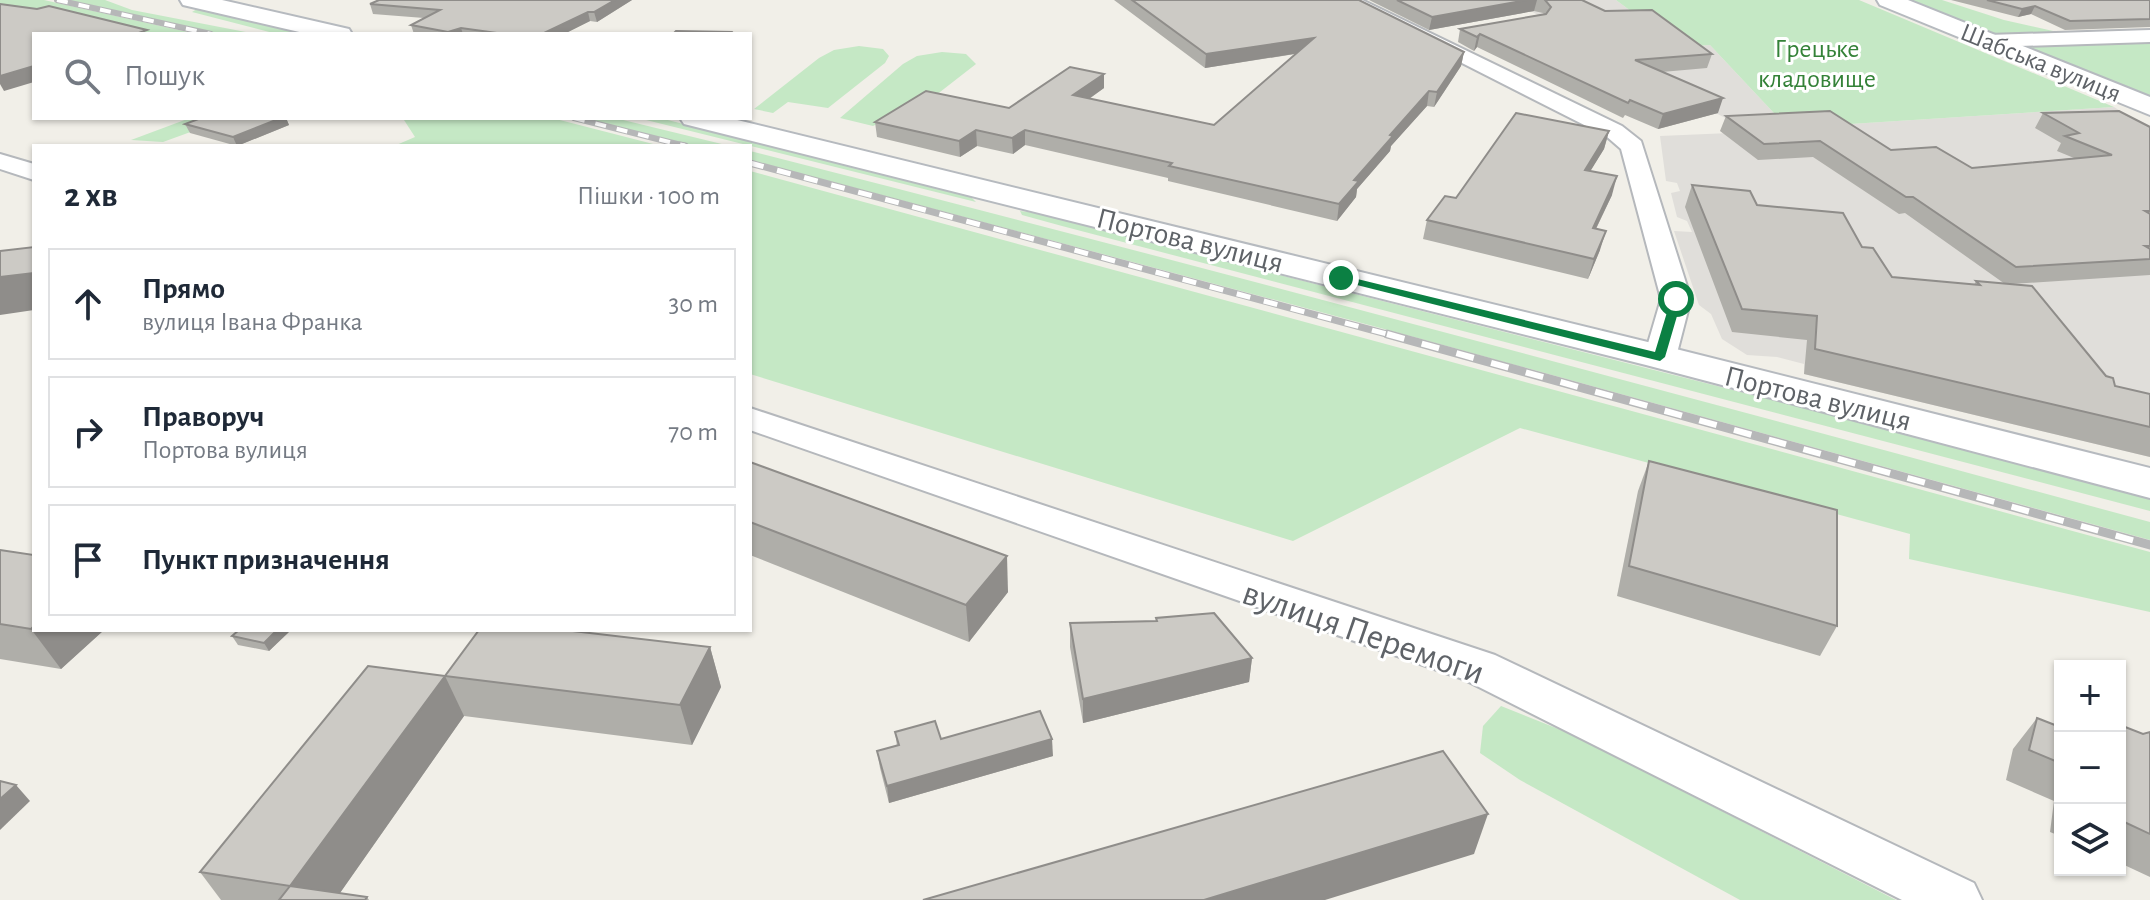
<!DOCTYPE html>
<html lang="uk">
<meta charset="utf-8">
<style>
body{margin:0;font-family:"Alegreya Sans",sans-serif;background:#f2f2f3;color:#1f2937}
.controls{position:absolute;right:24px;bottom:24px;display:grid;overflow:hidden;border-radius:0px;box-shadow:0 2px 6px #0004}
.controls button{width:72px;height:72px;display:grid;place-items:center;padding:0;border:0;border-bottom:2px solid #e0e1e3;background:#fff;color:#1f2937;font:40px sans-serif}
.stop{position:absolute;width:24px;height:24px;margin:-18px;border:6px solid #0b8043;border-radius:50%;background:#fff}
.stop.end{background:#0b8043;border-color:#fff;box-shadow:0 2px 8px #0008}
.list{margin:0;padding:0;list-style:none}
h2{display:flex;justify-content:space-between;align-items:center;height:104px;margin:0;padding:0 32px;font-size:34px}
h2 small{font-size:26px;font-weight:400;color:#747a83}
.list li{display:grid;grid-template-columns:52px 1fr auto;gap:24px;align-items:center;box-sizing:border-box;height:112px;margin:0 16px 16px;padding:0 16px;border:2px solid #e0e1e3;border-radius:0px}
.list b{display:block;font-size:30px;white-space:nowrap}
.list p{margin:0;font-size:26px;white-space:nowrap;color:#747a83}
.list em{font-size:26px;font-style:normal;color:#747a83}
.icon{flex:none;width:44px;height:44px;fill:none;stroke:currentColor;stroke-width:2;stroke-linecap:round;stroke-linejoin:round}
.map{position:relative;flex:none;width:2150px;height:900px;overflow:hidden}
.search{position:absolute;background:#fff;box-shadow:0 2px 6px #0004;left:32px;top:32px;width:720px;height:88px;display:flex;align-items:center;gap:20px;box-sizing:border-box;padding:0 28px;border-radius:0px;color:#747a83;font-size:30px}
.panel{position:absolute;background:#fff;box-shadow:0 2px 6px #0004;left:32px;top:144px;width:720px;height:488px;border-radius:0px}
.map>svg:first-child{display:block}
.industrial{fill:#e0deda}
.green{fill:#c5e8c5}
.lines{fill:none;stroke-linecap:round;stroke-linejoin:round}
.street-casing{stroke:#b5b8bc;stroke-width:4}
.secondary-casing{stroke:#b6babf;stroke-width:4}
.street{fill:#fff;fill-rule:evenodd}
.secondary{fill:#fff;fill-rule:evenodd}
.rail-far2-casing{stroke:#b6b7b8;stroke-width:6}
.rail-far1-casing{stroke:#b6b7b8;stroke-width:7}
.rail-casing{stroke:#b6b7b8;stroke-width:9}
.rail-far2{stroke:#fff;stroke-width:4;stroke-dasharray:11;stroke-linecap:butt}
.rail-far1{stroke:#fff;stroke-width:5;stroke-dasharray:14;stroke-linecap:butt}
.rail{stroke:#fff;stroke-width:6;stroke-dasharray:18;stroke-linecap:butt}
.wall{fill:#afaea9}
.shaded-wall{fill:#8f8d8a}
.building{fill:#cccac5;stroke:#8f8d8a;stroke-width:2}
.route{fill:#0b8043}
.labels{text-anchor:middle;stroke-width:6;stroke-linejoin:round;paint-order:stroke}
.far-park-label{font-size:26px;fill:#348238;stroke:#fff}
.far-street-label{font-size:26px;fill:#5f6368;stroke:#fff}
.street-label{font-size:30px;fill:#5f6368;stroke:#fff}
.near-street-label{font-size:36px;fill:#5f6368;stroke:#fff}
</style>
<div class="map">
<svg width="2150" height="900" viewBox="0 0 2150 900">
<rect width="100%" height="100%" fill="#f1efe8"/>
<!-- industrial -->
<path class="industrial" d="M1511,0H1616L1679,47L1710,45L1788,128L2114,107L2150,130V457L1804,374V364L1777,357L1747,355L1722,339L1711,314L1699,305L1674,231L1692,232L1687,221L1677,217L1671,193L1680,191L1677,183L1666,181L1660,136L1753,132L1690,100Z"/>
<!-- green -->
<g class="green">
<path d="M0,0H44L197,34H150L85,17L0,8Z"/>
<path d="M64,0H105L132,10L256,34H220Z"/>
<path d="M1616,0H1859L2114,107L1788,128L1710,45L1679,47Z"/>
<path d="M1903,0H1942L2004,20L2062,33L1999,36Z"/>
<path d="M197,9L310,34H277L192,12Z"/>
<path d="M2150,40V99L2023,47L2030,44Z"/>
<path d="M859,46L883,49L889,56L885,63L828,108L788,102L773,113L754,109L819,58L834,50Z"/>
<path d="M942,52L966,54L976,64L940,92L873,126L840,118L903,64L917,56Z"/>
<path d="M190,118H229L163,142L131,140Z"/>
<path d="M391,118H552L661,146H394L415,137L404,120Z"/>
<path d="M582,118H615L730,146H694Z"/>
<path d="M638,118H660L971,197L976,202Z"/>
<path d="M750,151C1218,270 1684,396 2150,522V540L1414,337L750,160Z"/>
<path d="M750,171L2150,552V612L1909,559L1910,534L1520,428L1293,541L750,374Z"/>
<path d="M1020,211L1036,213L2150,496V511L1062,226L1022,215Z"/>
<path d="M1501,706L1571,734L1896,900H1740L1520,780L1480,753L1483,726Z"/>
</g>
<g class="lines">
<defs>
<g id="street">
<path d="M1338,0H1362L1622,126L1641,141L1691,299L1676,357L1671,364L1660,367L1649,364L1644,357L1661,299L1621,149L1606,136Z"/>
<path d="M2150,30V42L1988,47L1978,41L1988,35Z"/>
<path d="M0,154L34,164V180L0,169Z"/>
<path d="M750,408L1495,655L1974,883L1982,900H1902L1463,679L750,430Z"/>
</g>
<g id="secondary">
<path d="M180,0H222L349,29L352,34H308L183,5Z"/>
<path d="M1877,0H1908L2150,97V115L1880,5Z"/>
<path d="M680,118H729L1660,345L2150,468V498L1646,365L684,124Z"/>
</g>
</defs>
<!-- street casing -->
<use href="#street" class="street-casing"/>
<!-- secondary casing -->
<use href="#secondary" class="secondary-casing"/>
<!-- street -->
<use href="#street" class="street"/>
<!-- secondary -->
<use href="#secondary" class="secondary"/>
<defs>
<g id="rail-far2">
<path d="M57,0L211,34"/>
<path d="M574,118L685,146"/>
</g>
<g id="rail-far1">
<path d="M680,145L685,146"/>
<path d="M750,163L1394,336"/>
</g>
<path id="rail" d="M1387,334L2150,545"/>
</defs>
<!-- rail-far2 casing -->
<use href="#rail-far2" class="rail-far2-casing"/>
<!-- rail-far1 casing -->
<use href="#rail-far1" class="rail-far1-casing"/>
<!-- rail casing -->
<use href="#rail" class="rail-casing"/>
<!-- rail-far2 -->
<use href="#rail-far2" class="rail-far2"/>
<!-- rail-far1 -->
<use href="#rail-far1" class="rail-far1"/>
<!-- rail -->
<use href="#rail" class="rail"/>
</g>
<!-- wall -->
<g class="wall">
<path d="M632,0L597,22L590,21L564,34H414L411,25L424,18L373,14L370,4Z"/>
<path d="M1114,0H1359L1464,52L1461,66L1434,107L1427,106L1391,146L1390,151L1357,189L1356,197L1337,221L1168,181V178L1025,145L1013,154L977,146L960,157L877,137L875,122L1009,108L1104,74V88L1089,99L1214,125L1295,54L1205,68Z"/>
<path d="M1369,0H1582L1605,11L1712,54L1707,68L1662,72L1718,113L1658,129L1625,115L1623,118L1477,47L1474,51L1458,42L1460,29L1544,14L1543,13L1534,11L1429,30Z"/>
<path d="M1951,0H2150V27L2065,30L2031,14L2018,17Z"/>
<path d="M2043,113L2150,127V275L2011,284L2115,386L2150,394V457L1804,374L1807,340L1732,332L1685,207L1692,185L1757,205L1862,247L1892,277L1974,285L1976,281L2005,284L1905,213L1899,214L1813,157L1758,160L1720,131L1726,116L1891,150L1972,168L2074,158L2057,151L2061,143L2035,128Z"/>
<path d="M201,118H286L289,125L237,146L190,133L185,124Z"/>
<path d="M1609,131L1604,149L1590,171L1612,195L1596,229L1600,250L1588,279L1423,239L1427,220L1456,198Z"/>
<path d="M1649,461L1837,626L1820,656L1617,596L1638,491Z"/>
<path d="M750,462L1008,592L969,642L750,555Z"/>
<path d="M0,550L34,630H104L61,669L0,659Z"/>
<path d="M1070,623L1252,658L1249,682L1083,723L1070,647Z"/>
<path d="M239,630H291L269,651L238,645L232,636Z"/>
<path d="M710,647L721,687L692,745L464,716L340,893L367,897L369,900H221L200,872L445,676Z"/>
<path d="M2037,718L2060,763V836L2050,832L2054,801L2006,780L2013,749Z"/>
<path d="M2120,725L2143,734L2150,732V877L2120,863Z"/>
<path d="M895,732L941,739L1053,756L889,803L880,768L877,751L897,746Z"/>
</g>
<!-- shaded-wall -->
<g class="shaded-wall">
<path d="M615,0H632L597,22L594,12Z"/>
<path d="M1527,0H1537L1534,11L1429,30L1432,17Z"/>
<path d="M2035,6L2031,14L2018,17L2022,9Z"/>
<path d="M588,12L590,21L564,34H542Z"/>
<path d="M461,28L463,34H449L448,32Z"/>
<path d="M1480,34L1477,47L1474,51L1477,37Z"/>
<path d="M1314,38L1312,51L1205,68L1206,54Z"/>
<path d="M1464,52L1461,66L1434,107L1437,92Z"/>
<path d="M34,66V82L4,91L0,84V76Z"/>
<path d="M1104,74V88L1073,110V95Z"/>
<path d="M1429,91L1427,106L1391,146L1390,151L1357,189L1356,197L1337,221L1339,204L1354,180L1390,135Z"/>
<path d="M1723,98L1718,113L1658,129L1663,114Z"/>
<path d="M281,118H286L289,125L237,146L233,137Z"/>
<path d="M976,130L977,146L960,157L959,141Z"/>
<path d="M1025,130V145L1013,154L1012,138Z"/>
<path d="M1609,131L1604,149L1580,188L1585,170Z"/>
<path d="M1617,176L1612,195L1587,247L1593,228Z"/>
<path d="M1606,231L1600,250L1588,279L1594,259Z"/>
<path d="M34,273V310L0,315V277Z"/>
<path d="M1007,556L1008,592L969,642L966,605Z"/>
<path d="M34,626V630H104L61,669L31,629Z"/>
<path d="M277,630H291L269,651L264,643Z"/>
<path d="M710,647L721,687L692,745L680,705Z"/>
<path d="M1252,658L1249,682L1083,723V699Z"/>
<path d="M445,676L464,716L335,900L290,886Z"/>
<path d="M1052,739L1053,756L889,803L887,786Z"/>
<path d="M16,785L30,801L0,830V799Z"/>
<path d="M1488,814L1474,854L1325,900H1204Z"/>
</g>
<!-- building -->
<g class="building">
<path d="M379,0H615L594,12H588L542,34H504L461,28L448,32L411,25L440,10L370,4Z"/>
<path d="M1132,0H1359L1464,52L1437,92L1429,91L1390,135L1393,136L1354,180L1359,181L1339,204L1169,166L1172,163L1025,130L1012,138L976,130L959,141L875,122L926,91L1009,108L1070,67L1104,74L1073,95L1214,125L1314,38L1206,54Z"/>
<path d="M1397,0H1527L1432,17Z"/>
<path d="M1545,0H1582L1605,11L1652,10L1712,54L1635,60L1723,98L1663,114L1630,100L1628,103L1480,34L1477,37L1460,29L1546,14L1551,7Z"/>
<path d="M1987,0H2150V19L2070,21L2035,6L2022,9Z"/>
<path d="M0,4L37,9L49,6L147,30L136,34H34V66L0,76Z"/>
<path d="M676,31L731,32L729,34H673Z"/>
<path d="M1830,111L1891,150L1936,147L1972,168L2112,155L2065,136L2079,133L2043,113L2119,111L2150,127V211H2145L2150,214V246H2145L2150,249V259L2016,267L1913,197H1906L1820,141L1764,144L1726,116Z"/>
<path d="M1516,113L1609,131L1585,170L1617,176L1593,228L1606,231L1594,259L1427,220L1445,196L1456,198Z"/>
<path d="M201,118H281L233,137L185,124Z"/>
<path d="M1692,185L1750,191L1757,205L1843,213L1862,247L1873,248L1892,277L1980,285L1976,281L2032,286L2106,376L2113,378L2115,386L2150,394V427L1815,349L1817,316L1742,309Z"/>
<path d="M34,247V273L0,277V251Z"/>
<path d="M1649,461L1837,510V626L1629,566Z"/>
<path d="M750,462L1007,556L966,605L750,522Z"/>
<path d="M0,550L34,555V626L31,629L0,624Z"/>
<path d="M1214,613L1252,658L1083,699L1070,623L1157,621L1156,618Z"/>
<path d="M239,630H277L264,643L232,636Z"/>
<path d="M479,630H564L710,647L680,705L445,676Z"/>
<path d="M368,666L445,676L290,886L200,872Z"/>
<path d="M1040,711L1052,739L887,786L877,751L899,745L895,732L935,721L941,739Z"/>
<path d="M2037,718L2060,727V763L2029,750Z"/>
<path d="M2120,725L2143,734L2150,732V834L2120,820Z"/>
<path d="M1443,751L1488,814L1204,900H923Z"/>
<path d="M0,781L16,785L0,799Z"/>
<path d="M290,886L367,897L365,900H279Z"/>
</g>
<!-- route -->
<path class="route" d="M1341,275L1655,352L1671,299L1676,296L1682,299L1665,357L1660,361L1337,280V276Z"/>
<g class="labels">
<!-- far-park labels -->
<g class="far-park-label">
<text x="1817" y="57">Грецьке<tspan x="1817" dy="30">кладовище</tspan></text>
</g>
<!-- far-street labels -->
<g class="far-street-label">
<text transform="translate(2041 62) rotate(22)" y="9">Шабська вулиця</text>
</g>
<!-- street labels -->
<g class="street-label">
<text transform="translate(1190 240) rotate(14)" y="10">Портова вулиця</text>
<text transform="translate(1818 398) rotate(14)" y="10">Портова вулиця</text>
</g>
<!-- near-street labels -->
<g class="near-street-label">
<text transform="translate(1364 631) rotate(19)" y="13">вулиця Перемоги</text>
</g>
</g>
</svg>
<div class="controls">
<button>+</button>
<button>−</button>
<button><svg class="icon" aria-label="layers" viewBox="0 0 24 24"><path d="M12 4l9 5-9 5-9-5zM3 14l9 5 9-5"/></svg></button>
</div>
<div class="stop" style="left:1676px;top:299px"></div>
<div class="stop end" style="left:1341px;top:278px"></div>
<div class="search"><svg class="icon" aria-label="search" viewBox="0 0 24 24"><circle cx="10" cy="10" r="6"/><path d="M15 15l6 6"/></svg>Пошук</div>
<section class="panel">
<h2>2 хв<small>Пішки · 100 m</small></h2>
<ul class="list">
<li><svg class="icon" aria-label="ahead" viewBox="0 0 24 24"><path d="M12 20V5M6 11l6-6 6 6"/></svg><div><b>Прямо</b><p>вулиця Івана Франка</p></div><em>30 m</em></li>
<li><svg class="icon" aria-label="right" viewBox="0 0 24 24"><path d="M7 20v-9h11M14 6l5 5-5 5"/></svg><div><b>Праворуч</b><p>Портова вулиця</p></div><em>70 m</em></li>
<li><svg class="icon" aria-label="arrive" viewBox="0 0 24 24"><path d="M6 21V4h12l-3 4 3 4H6"/></svg><div><b>Пункт призначення</b></div></li>
</ul>
</section>
</div>
